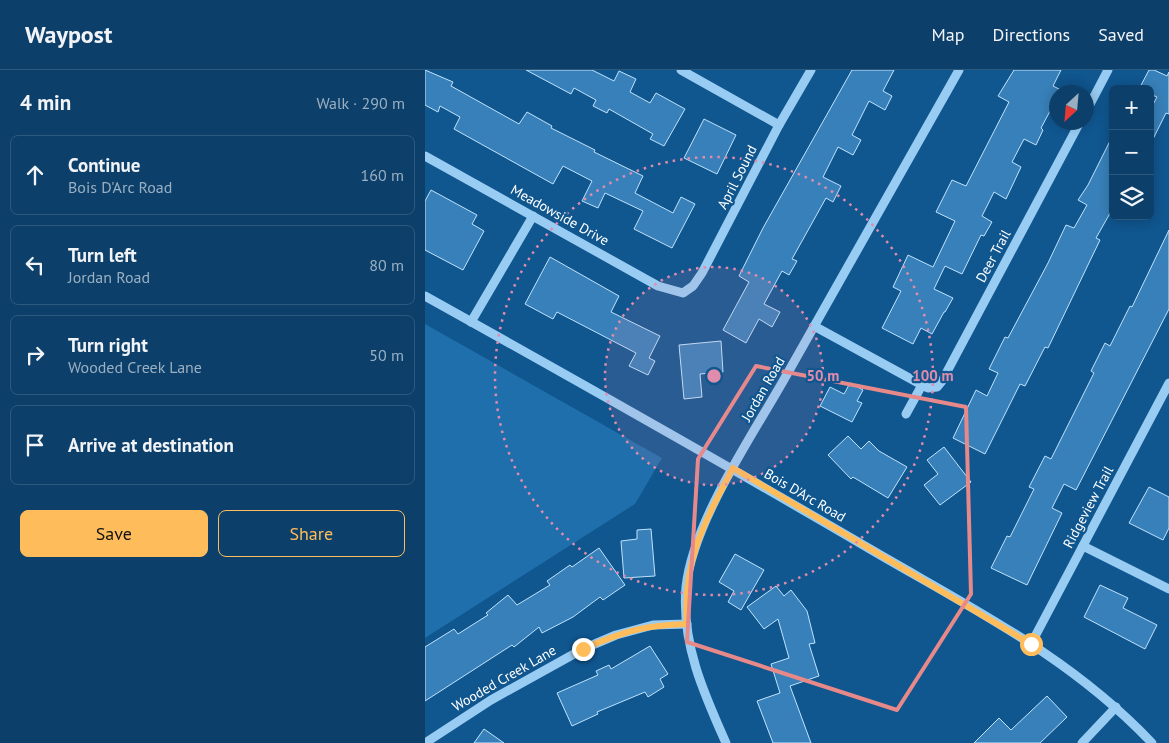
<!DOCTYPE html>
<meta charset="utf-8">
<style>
body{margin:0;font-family:"PT Sans",sans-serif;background:#154771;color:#f1f3f6}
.controls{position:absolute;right:15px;top:15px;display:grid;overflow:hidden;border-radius:8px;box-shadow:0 2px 12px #0003}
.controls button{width:45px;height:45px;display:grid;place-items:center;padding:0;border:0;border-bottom:1px solid #2c597e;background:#0c406b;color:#f1f3f6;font:25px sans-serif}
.compass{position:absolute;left:624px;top:15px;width:45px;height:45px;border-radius:50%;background:#0c406b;box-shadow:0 2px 12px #0003;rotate:206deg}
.stop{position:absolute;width:15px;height:15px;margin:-11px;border:4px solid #ffbc5b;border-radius:50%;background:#fff}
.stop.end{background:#ffbc5b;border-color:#fff;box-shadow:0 1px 5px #0008}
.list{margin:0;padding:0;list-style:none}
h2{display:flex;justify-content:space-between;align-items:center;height:65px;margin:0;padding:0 20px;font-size:21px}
h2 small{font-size:16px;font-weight:400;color:#9aafc1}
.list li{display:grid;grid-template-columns:32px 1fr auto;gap:15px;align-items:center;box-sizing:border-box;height:80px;margin:0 10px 10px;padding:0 10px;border:1px solid #2c597e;border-radius:8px}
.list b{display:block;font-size:19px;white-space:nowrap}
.list p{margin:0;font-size:16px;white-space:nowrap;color:#9aafc1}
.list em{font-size:16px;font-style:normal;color:#9aafc1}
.actions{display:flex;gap:10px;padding:15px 20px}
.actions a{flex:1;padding:11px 0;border:1px solid #ffbc5b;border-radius:8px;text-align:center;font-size:18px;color:#ffbc5b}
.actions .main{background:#ffbc5b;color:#111}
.icon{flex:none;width:28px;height:28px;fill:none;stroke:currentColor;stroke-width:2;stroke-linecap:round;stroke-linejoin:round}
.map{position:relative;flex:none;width:744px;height:673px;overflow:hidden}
header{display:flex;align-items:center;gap:30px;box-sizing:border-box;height:70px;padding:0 25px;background:#0c406b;border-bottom:1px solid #2c597e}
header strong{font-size:24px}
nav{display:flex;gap:28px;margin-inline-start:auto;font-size:18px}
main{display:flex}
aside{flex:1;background:#0c406b}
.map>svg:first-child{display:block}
.green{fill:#1e6fac}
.building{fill:#3880b9;stroke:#c0e3fd}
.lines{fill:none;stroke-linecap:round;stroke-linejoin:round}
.minor{stroke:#99ccf3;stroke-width:9}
.route{stroke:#ffbc5b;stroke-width:6}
.marked{fill:none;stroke:#e88989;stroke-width:4;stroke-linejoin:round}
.ring{fill:none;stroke:#e08cad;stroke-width:2.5;stroke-dasharray:2.5 5}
.labels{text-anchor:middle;stroke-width:4.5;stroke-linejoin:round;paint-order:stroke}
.street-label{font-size:14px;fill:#fff;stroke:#10568f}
.centre{fill:#e08cad;stroke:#10568f;stroke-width:2.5}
.ring-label{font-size:15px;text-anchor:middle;font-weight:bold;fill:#e08cad;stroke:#10568f;stroke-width:4.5;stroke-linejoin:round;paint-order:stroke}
</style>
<header>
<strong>Waypost</strong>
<nav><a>Map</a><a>Directions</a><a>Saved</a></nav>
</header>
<main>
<aside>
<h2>4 min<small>Walk · 290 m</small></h2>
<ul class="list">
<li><svg class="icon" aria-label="ahead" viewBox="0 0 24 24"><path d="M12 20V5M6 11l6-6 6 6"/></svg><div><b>Continue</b><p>Bois D'Arc Road</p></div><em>160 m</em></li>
<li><svg class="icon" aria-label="left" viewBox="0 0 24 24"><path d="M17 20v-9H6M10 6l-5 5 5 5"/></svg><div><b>Turn left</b><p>Jordan Road</p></div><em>80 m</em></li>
<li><svg class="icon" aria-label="right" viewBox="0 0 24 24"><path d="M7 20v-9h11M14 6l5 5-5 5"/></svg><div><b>Turn right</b><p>Wooded Creek Lane</p></div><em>50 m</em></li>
<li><svg class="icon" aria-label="arrive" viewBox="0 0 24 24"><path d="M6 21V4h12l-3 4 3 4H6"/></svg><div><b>Arrive at destination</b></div></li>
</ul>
<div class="actions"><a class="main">Save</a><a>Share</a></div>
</aside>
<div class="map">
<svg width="744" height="673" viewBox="0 0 744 673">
<rect width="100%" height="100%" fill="#10568f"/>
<!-- green -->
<path class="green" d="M0,254L237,388L210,434L0,568Z"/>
<!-- building -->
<g class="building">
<path d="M0,0L28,12L26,16L94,54L102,42L127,56L126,58L170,80L169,82L218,106L210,123L248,143L256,127L270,134L247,178L209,159L218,141L180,123L173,138L157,131L167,111L138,96L128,114L29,59L35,47L15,36L13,42L0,35Z"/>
<path d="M101,0H167L189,11L194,1L211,9L205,22L225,33L231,23L260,39L239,76L225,69L228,64L184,39L182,43L168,36L171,30L149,18L146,24Z"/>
<path d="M427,0H469L458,21L467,26L460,40L444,31L427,65L436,70L428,85L413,77L398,107L416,116L408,132L401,128L367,189L372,191L364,205L357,201L339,234L355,242L347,257L334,249L321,273L298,260L324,212L314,206L338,158Z"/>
<path d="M589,0H636L628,16L636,20L632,22V28L616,58L618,60L611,75L599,69L587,92L596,97L581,129L569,122L557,146L567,152L559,166L556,165L537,204L520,196L509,219L528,228L520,242H519L507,264L496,258L488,274L457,258L476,221L468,217L483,185L508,197L530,151L511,142L527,110L541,116L584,32L573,26Z"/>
<path d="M724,0H729L742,6L744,2V44L741,43L725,75V40L732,27L725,24V19H714Z"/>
<path d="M279,49L311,65L292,104L259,88Z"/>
<path d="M688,65V138L671,168L675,170L623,278L620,277L600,316L595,314L560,384L528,368L551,320L562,326L573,303L564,299L580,267L583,268L623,193L641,155L649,158L662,135L653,130L663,115Z"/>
<path d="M6,120L52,145L47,154L59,161L38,200L0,180V131Z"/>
<path d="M744,160V239L651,420L639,414L627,438L637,443L602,515L566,498L582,466L585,467L609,419L604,417L620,386L626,389L669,303L666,301L680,273L685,276L705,236L707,237Z"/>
<path d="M125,187L194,226L186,242L235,266L224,288L230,291L223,305L204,296L211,283L132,242L128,249L100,234Z"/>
<path d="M296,271L298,302L275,304L277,327L259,329L254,275Z"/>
<path d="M425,313L438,320L432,331L437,333L427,352L395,336L405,317L419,324Z"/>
<path d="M423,366L436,379L444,371L454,381L482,397L463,428L428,407L426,409L403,385Z"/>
<path d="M519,377L546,412L515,435L499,415L513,404L502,390Z"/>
<path d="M724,417L744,427V458L738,470L704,453Z"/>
<path d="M226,459L230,506L199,508L196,471L212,469V460Z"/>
<path d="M174,478L200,515L178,530L175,527L148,547L117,563L114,557L89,577L87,575L0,631V577L29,559L33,564L63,545L61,543L83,525L92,535L125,515L122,511L145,495L147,497Z"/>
<path d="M310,484L339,500L316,540L303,532L309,521L294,512Z"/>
<path d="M675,515L703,528L698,538L732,555L720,579L659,547Z"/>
<path d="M351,516L359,526L366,520L382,541L390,573L384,574L394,606L365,616L386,673H348L332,631L355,623L346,594L364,588L353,549L339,559L322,537Z"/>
<path d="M225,576L243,604L235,609L239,617L223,627L220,622L172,642L173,644L147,656L132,623L173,605L171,601L184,595L186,599Z"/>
<path d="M622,626L642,647L615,673H549L574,648L586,660Z"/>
<path d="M59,659L79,673H49Z"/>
</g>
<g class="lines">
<!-- minor -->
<g class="minor">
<path d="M256,0L354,55"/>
<path d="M662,40L683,0"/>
<path d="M0,86L233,216L258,223L268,216L277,203L354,55L386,0"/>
<path d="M0,226C149,309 298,393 445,479C546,538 646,587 727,673"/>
<path d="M46,252L108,146"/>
<path d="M389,256L497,315L503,318L512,317L517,311L655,52"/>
<path d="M481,344L497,315"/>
<path d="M658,476L744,519"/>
<path d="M606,574L744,313"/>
<path d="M0,673L66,630L158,579L191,565L228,555L262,554"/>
<path d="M301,673C279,624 256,573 261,517C268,451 328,365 361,306C419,204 477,102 534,0"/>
<path d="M657,673L691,637"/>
</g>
</g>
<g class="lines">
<!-- route -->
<path class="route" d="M158,579C197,562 219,555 262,554C257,492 280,451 308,398L606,574"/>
</g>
<!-- marked area -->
<path class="marked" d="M331,296L541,337L546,524L472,640L262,572L273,389Z"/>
<!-- distance rings -->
<circle cx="289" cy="306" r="109" fill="#e08cad" fill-opacity=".12"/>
<g class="ring">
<circle cx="289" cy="306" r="109"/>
<circle cx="289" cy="306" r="219"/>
</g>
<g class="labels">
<!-- street labels -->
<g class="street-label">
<text transform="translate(312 107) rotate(-63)" y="5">April Sound</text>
<text transform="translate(135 145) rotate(29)" y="5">Meadowside Drive</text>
<text transform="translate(568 186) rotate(-62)" y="5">Deer Trail</text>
<text transform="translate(338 319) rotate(-60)" y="5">Jordan Road</text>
<text transform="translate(380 425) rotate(30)" y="5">Bois D'Arc Road</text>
<text transform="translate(663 437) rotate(-62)" y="5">Ridgeview Trail</text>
<text transform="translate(79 608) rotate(-30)" y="5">Wooded Creek Lane</text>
</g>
</g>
<circle cx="289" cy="306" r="8" class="centre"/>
<g class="ring-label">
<text x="398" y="311">50 m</text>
<text x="508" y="311">100 m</text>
</g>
</svg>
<div class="controls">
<button>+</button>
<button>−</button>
<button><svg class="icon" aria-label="layers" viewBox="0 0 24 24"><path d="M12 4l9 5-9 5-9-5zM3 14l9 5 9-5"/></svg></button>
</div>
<svg class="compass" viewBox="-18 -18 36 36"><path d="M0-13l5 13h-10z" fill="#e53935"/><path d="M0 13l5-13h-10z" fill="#9aafc1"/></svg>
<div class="stop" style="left:606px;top:574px"></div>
<div class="stop end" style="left:158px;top:579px"></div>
</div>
</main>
